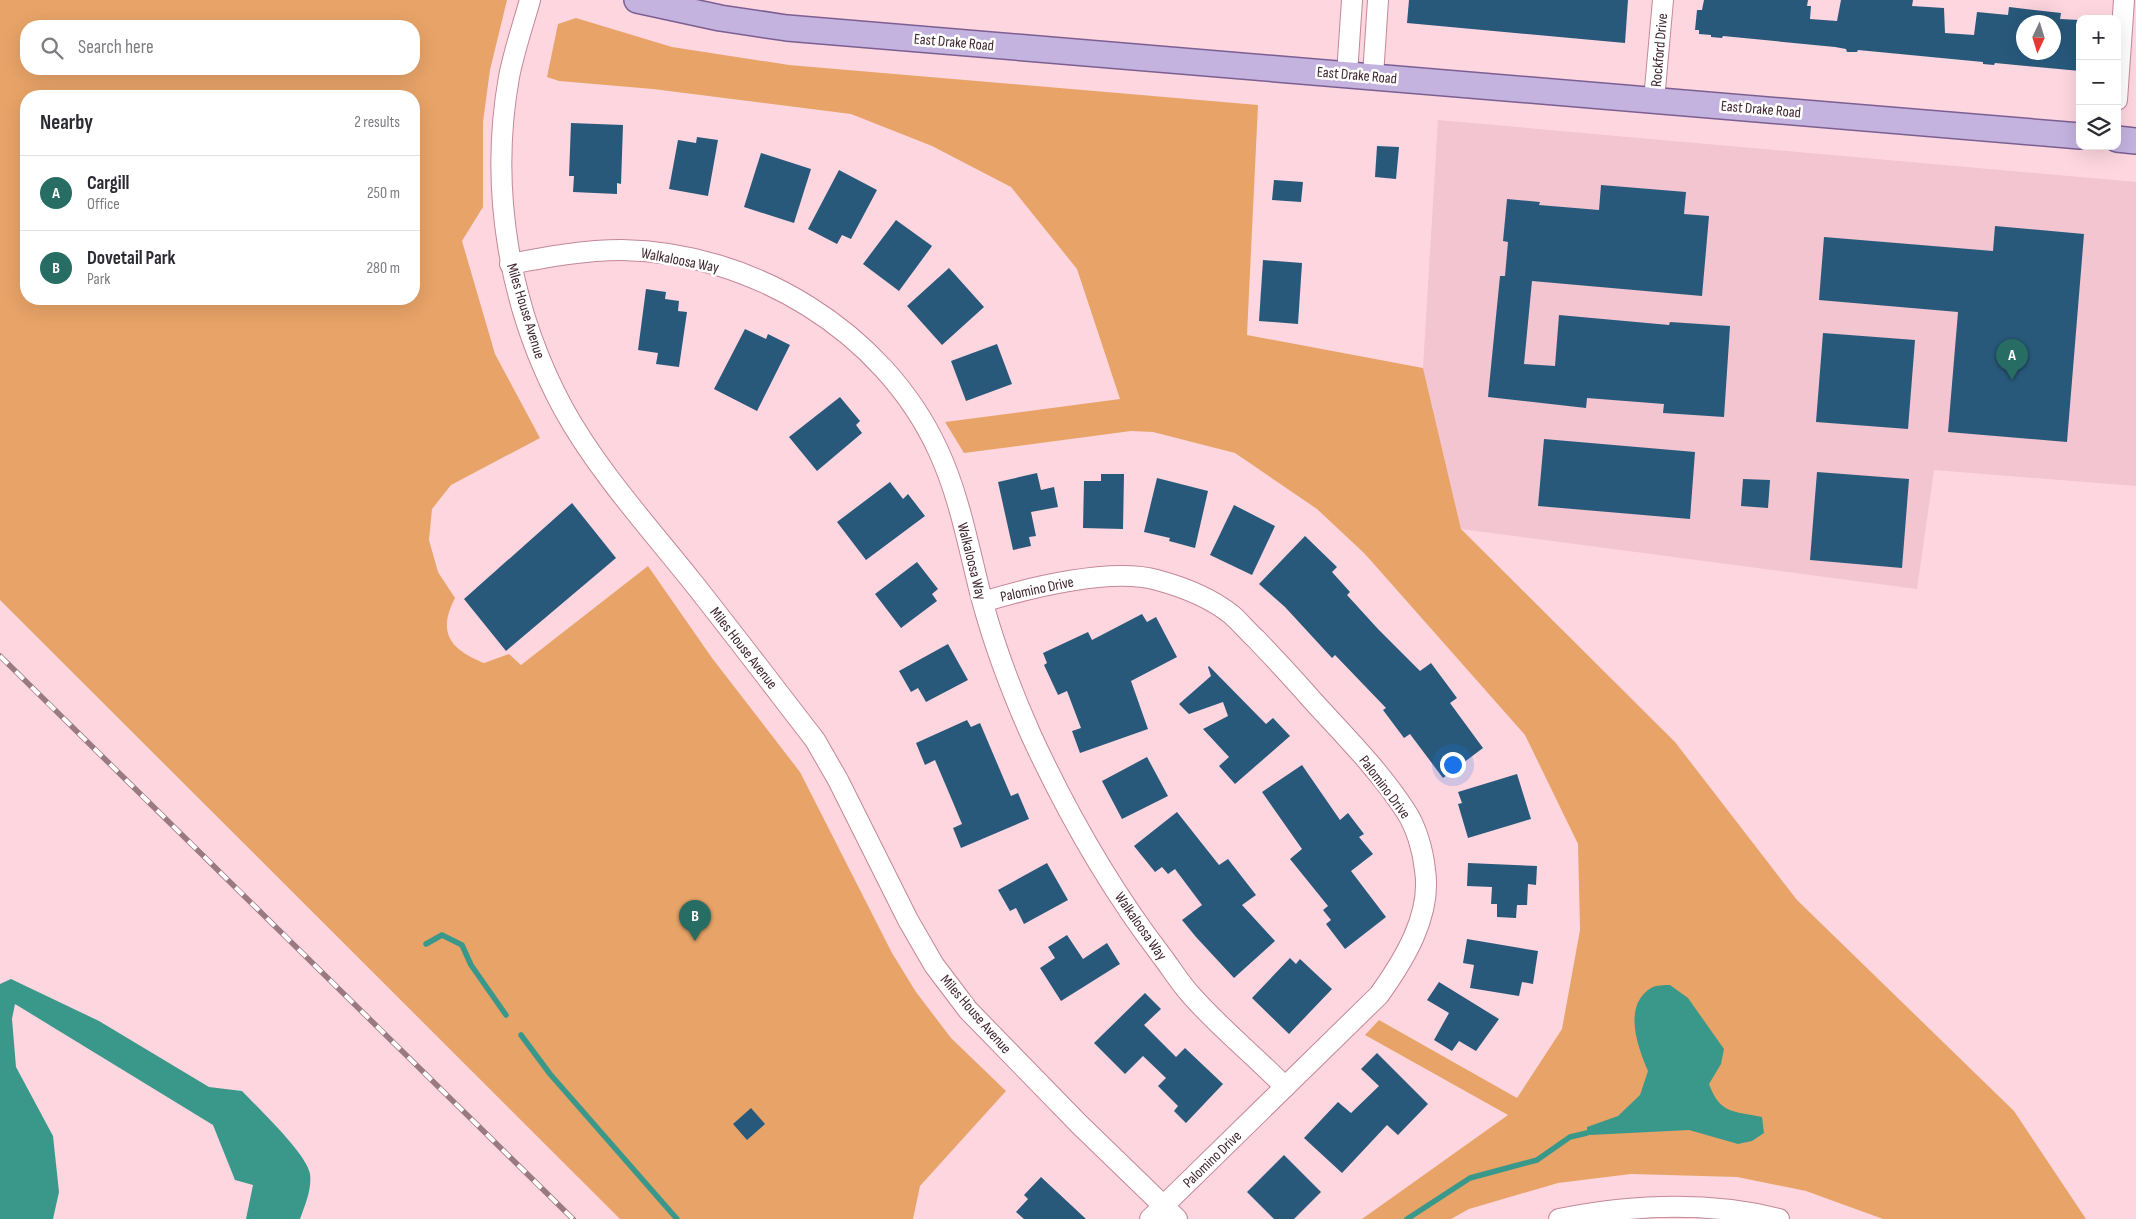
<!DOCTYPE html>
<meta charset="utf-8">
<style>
body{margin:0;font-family:"Sofia Sans Condensed",sans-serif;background:#f2f2f3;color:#2b2b33}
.controls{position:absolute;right:15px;top:15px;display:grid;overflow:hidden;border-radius:10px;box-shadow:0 5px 20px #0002}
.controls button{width:45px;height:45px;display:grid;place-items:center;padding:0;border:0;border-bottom:1px solid #e1e1e2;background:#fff;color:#2b2b33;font:25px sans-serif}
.compass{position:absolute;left:2016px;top:15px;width:45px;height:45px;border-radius:50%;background:#fff;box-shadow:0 5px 20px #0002;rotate:184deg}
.you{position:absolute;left:1452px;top:764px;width:18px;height:18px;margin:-12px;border:4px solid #fff;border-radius:50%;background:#1a73e8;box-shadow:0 0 0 8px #1a73e833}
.badge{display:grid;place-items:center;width:32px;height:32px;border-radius:50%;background:#276d63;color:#fff;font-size:16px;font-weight:700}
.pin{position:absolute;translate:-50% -41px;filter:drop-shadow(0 1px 2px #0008)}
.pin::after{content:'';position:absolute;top:26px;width:18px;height:15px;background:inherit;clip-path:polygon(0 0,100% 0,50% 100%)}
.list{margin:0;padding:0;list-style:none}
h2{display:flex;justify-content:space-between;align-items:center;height:65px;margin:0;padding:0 20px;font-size:21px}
h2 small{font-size:16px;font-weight:400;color:#7c7c81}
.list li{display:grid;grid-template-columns:32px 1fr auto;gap:15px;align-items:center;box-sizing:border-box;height:75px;padding:0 20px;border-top:1px solid #e1e1e2}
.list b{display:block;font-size:19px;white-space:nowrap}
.list p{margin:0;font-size:16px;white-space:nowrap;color:#7c7c81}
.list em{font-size:16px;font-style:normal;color:#7c7c81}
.icon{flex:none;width:28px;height:28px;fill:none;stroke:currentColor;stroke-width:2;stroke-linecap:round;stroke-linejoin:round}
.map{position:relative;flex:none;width:2136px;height:1219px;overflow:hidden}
.search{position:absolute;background:#fff;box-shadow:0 5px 20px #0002;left:20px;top:20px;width:400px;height:55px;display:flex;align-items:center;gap:12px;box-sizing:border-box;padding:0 18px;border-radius:20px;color:#7c7c81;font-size:19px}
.panel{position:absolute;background:#fff;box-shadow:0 5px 20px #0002;left:20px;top:90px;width:400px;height:215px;border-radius:20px}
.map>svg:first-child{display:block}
.built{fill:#f2c5d0}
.green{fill:#e8a468;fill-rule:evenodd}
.water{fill:#3a988a}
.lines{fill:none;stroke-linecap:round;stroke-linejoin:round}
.stream{stroke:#3a988a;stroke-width:5.5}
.building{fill:#28597b;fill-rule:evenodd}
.minor-casing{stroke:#c38797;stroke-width:22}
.major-casing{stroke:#7b5f92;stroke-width:28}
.minor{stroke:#fff;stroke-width:20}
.major{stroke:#c4b2df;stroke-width:25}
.rail-casing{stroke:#997982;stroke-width:5.5}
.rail{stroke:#fff;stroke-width:4;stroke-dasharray:11;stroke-linecap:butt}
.labels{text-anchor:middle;stroke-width:5;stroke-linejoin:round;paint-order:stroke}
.street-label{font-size:15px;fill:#3e252c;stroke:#fff}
</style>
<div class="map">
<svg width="2136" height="1219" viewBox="0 0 2136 1219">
<rect width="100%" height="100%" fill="#fed6e0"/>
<!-- built -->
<path class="built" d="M1438,120L2136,182V486L1934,470L1917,589L1461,529L1423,368Z"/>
<!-- green -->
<g class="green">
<path d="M0,0H507L490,70L483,122V207L462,241L495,354L540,438L451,485L432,509L429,540L438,572L455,598C437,633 450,649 484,663L509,654L521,665L648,566L712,658L800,772L892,953L916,992L951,1038L1006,1091L920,1186L913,1219H620L0,600ZM26,26H414V69H26ZM26,96H414V299H26Z"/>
<path d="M576,18L672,47L789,65L1258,105L1247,335L1423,368L1461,529L1675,742L1797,900L2014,1111L2086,1219H1883L1806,1191L1737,1177L1631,1174L1558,1183L1469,1209L1451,1219H1362L1508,1115L1365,1035L1379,1020L1517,1098L1562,1029L1580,930L1578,844L1525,735L1365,554L1317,509L1235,453L1153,432L1131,431L964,453L945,422L1120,399L1077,269L1011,187L932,146L851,114L653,89L559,81L547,77L558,24Z"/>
</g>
<!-- water -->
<g class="water">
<path d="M11,979L99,1021L209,1087L242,1091C258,1108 307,1154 310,1174C312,1189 305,1205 300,1219H246L253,1185L235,1180L213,1125L15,1004L12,1019L16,1067L53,1136L59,1192L53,1219H0V984Z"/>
<path d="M1670,985L1688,998L1724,1049L1721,1064L1709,1084C1720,1114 1733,1111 1762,1117L1764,1133L1752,1141L1738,1144L1689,1130L1590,1135L1587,1133V1127L1618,1116L1640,1095L1648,1071C1638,1048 1622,1006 1651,988C1656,985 1664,985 1670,985Z"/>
</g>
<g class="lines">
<!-- stream -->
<g class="stream">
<path d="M426,944L442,935L462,945L471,965L506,1015"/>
<path d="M521,1035L550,1074L677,1219"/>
<path d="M1407,1219L1470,1178L1537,1160L1570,1137L1587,1133"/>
</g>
</g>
<!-- building -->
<g class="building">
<path d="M1409,0H1628L1625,43L1407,23Z"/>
<path d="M1704,0H1808L1807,6H1811L1810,19L1837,21L1841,0H1913L1912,6L1944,8L1945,33L1974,35L1977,12L2008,15L2009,7L2061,13L2060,19L2080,20V71L1995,63L1994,65L1983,64V62L1858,50L1857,52H1847L1846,49L1835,47L1723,36L1722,38L1711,37V35L1699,34V30H1695L1697,10H1702ZM2024,22H2054V52H2024Z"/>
<path d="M571,123L623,125L621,184L617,183V194L573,192L574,176H569Z"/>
<path d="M697,137L718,140L708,196L669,189L678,140L696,143Z"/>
<path d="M1377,146L1399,147L1396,179L1375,177Z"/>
<path d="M761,153L811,169L794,223L744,207Z"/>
<path d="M839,170L877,190L851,239L842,235L837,244L808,229Z"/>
<path d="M1274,180L1303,182L1301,202L1272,200Z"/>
<path d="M1601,185L1686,192L1684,214L1709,216L1702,296L1532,281L1524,364L1555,366L1559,315L1669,325L1670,322L1730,326L1724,417L1663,413L1664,404L1587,398L1586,408L1488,397L1500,276H1505L1508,242L1503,241L1507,199L1540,202L1539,205L1599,210Z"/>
<path d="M896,220L932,246L899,291L863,264Z"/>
<path d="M1995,226L2084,234L2067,442L1948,432L1958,312L1819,300L1824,237L1993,251Z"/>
<path d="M1263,260L1302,263L1298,324L1259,321Z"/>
<path d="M949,268L984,307L942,345L907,306Z"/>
<path d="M646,289L666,292L665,299L679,301L678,311L687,312L679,367L656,364L658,353L638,350Z"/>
<path d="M745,329L766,339L768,334L790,345L757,411L714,389Z"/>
<path d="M1823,333L1915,340L1908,429L1816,422Z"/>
<path d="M997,344L1012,384L966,401L951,361Z"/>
<path d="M840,397L860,421L856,425L862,433L817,471L789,437Z"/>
<path d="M1544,439L1695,452L1690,519L1538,506Z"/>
<path d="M1817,472L1909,479L1902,568L1810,560Z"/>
<path d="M1037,473L1041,490L1054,487L1058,507L1031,512L1036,536L1029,537L1031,546L1013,550L998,482Z"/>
<path d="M1101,474H1124L1123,529L1083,528L1084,481H1101Z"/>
<path d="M1157,478L1208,491L1195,548L1169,541L1170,538L1144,532Z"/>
<path d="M1743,479L1770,480L1768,508L1741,506Z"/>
<path d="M890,482L903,499L908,494L925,516L866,560L837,522Z"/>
<path d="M572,503L616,558L506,651L464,599Z"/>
<path d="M1234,505L1275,526L1252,575L1210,555Z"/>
<path d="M1305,536L1337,567L1332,572L1350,592L1347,595L1378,629L1420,671L1431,663L1457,698L1450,703L1483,748L1443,778L1410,734L1404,738L1383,710L1386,708L1335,655L1332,658L1285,607L1259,584Z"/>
<path d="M917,562L938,589L932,594L937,601L901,628L875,594Z"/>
<path d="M1142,614L1147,622L1156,617L1177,657L1131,681L1148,729L1080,753L1072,731L1081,728L1067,691L1058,695L1044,665L1047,663L1043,653L1088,632L1092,640Z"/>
<path d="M948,644L968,680L926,702L918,688L911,692L899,671Z"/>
<path d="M1209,666L1266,724L1273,718L1290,736L1235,784L1219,766L1229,757L1203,729L1228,716L1223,702L1189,714L1179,704L1211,676L1208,667Z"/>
<path d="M967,720L971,727L980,723L1011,796L1018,793L1029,819L961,848L953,828L962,824L952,800L935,760L925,765L916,743Z"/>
<path d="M1147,757L1168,796L1122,819L1102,781Z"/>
<path d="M1302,765L1340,820L1348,813L1364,834L1359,837L1373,854L1351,871L1386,917L1345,949L1326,924L1331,920L1323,910L1328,906L1290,859L1302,849L1262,792Z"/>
<path d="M1517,774L1531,819L1468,838L1458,804L1462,803L1458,792Z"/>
<path d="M1177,812L1219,865L1228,859L1256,895L1242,905L1275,941L1234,978L1196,937L1182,920L1202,905L1175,869L1168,874L1162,867L1155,872L1134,846Z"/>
<path d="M1047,863L1068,900L1024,924L1016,908L1010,911L998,890Z"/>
<path d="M1468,863L1537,866L1536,885L1528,884L1527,905H1517L1516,918L1497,917V904H1491L1492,887L1467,886Z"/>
<path d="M1067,935L1083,959L1107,943L1120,964L1061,1001L1040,968L1055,958L1048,947Z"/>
<path d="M1467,939L1538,951L1533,984L1522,982L1519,996L1470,988L1474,965L1463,963Z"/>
<path d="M1290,958L1296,964L1300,959L1332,989L1289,1034L1252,998Z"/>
<path d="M1439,982L1499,1019L1476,1051L1459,1041L1452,1051L1434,1040L1449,1013L1427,1000Z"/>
<path d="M1145,993L1161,1009L1144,1025L1176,1057L1185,1048L1223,1084L1186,1123L1174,1111L1178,1106L1158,1086L1166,1078L1143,1056L1125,1074L1094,1043Z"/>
<path d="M1377,1053L1428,1104L1398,1135L1387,1125L1342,1173L1304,1138L1338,1102L1351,1113L1379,1086L1361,1069Z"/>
<path d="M751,1108L765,1124L747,1140L733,1124Z"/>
<path d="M1284,1155L1321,1192L1294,1219H1274L1247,1192Z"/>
<path d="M1041,1177L1086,1219H1024L1016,1212L1028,1199L1024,1195Z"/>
</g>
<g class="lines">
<defs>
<g id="minor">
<path d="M530,0C523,25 514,51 509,77C489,189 509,308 563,408C597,470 647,525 691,580C733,633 774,687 815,740L838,780L908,920L934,965L968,1010L1079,1124L1177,1219"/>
<path d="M1347,74L1352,0"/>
<path d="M1373,76L1378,0"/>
<path d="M1654,100L1663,0"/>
<path d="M2117,100L2124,0"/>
<path d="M510,264C547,257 584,250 622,250C752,252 883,331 938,450C960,497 969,550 982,600C995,648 1011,690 1031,735C1067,813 1109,887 1161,955C1171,968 1180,983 1191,995C1220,1028 1255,1056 1285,1087"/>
<path d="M983,602C1028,588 1111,567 1157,580C1183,587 1211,598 1232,615C1240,622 1248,632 1256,639C1275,659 1294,679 1312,700C1344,735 1379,770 1405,810C1416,826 1423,850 1425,870C1432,915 1404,960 1379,995L1150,1219"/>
<path d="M1559,1219C1630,1205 1708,1201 1779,1219"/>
</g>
<g id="major">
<path d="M637,0L720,18L787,28L2080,136"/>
<path d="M2117,139L2136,141"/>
</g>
</defs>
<!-- minor casing -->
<use href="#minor" class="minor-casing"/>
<!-- major casing -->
<use href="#major" class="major-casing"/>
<!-- minor -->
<use href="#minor" class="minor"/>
<!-- major -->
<use href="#major" class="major"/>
<defs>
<path id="rail" d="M0,656L573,1219"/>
</defs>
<!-- rail casing -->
<use href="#rail" class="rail-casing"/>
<!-- rail -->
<use href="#rail" class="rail"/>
</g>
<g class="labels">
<!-- street labels -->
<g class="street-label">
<text transform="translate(954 42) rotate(5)" y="5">East Drake Road</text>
<text transform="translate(1659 50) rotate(-85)" y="5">Rockford Drive</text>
<text transform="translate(1357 75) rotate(5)" y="5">East Drake Road</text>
<text transform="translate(1761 109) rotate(5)" y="5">East Drake Road</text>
<text transform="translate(680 260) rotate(11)" y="5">Walkaloosa Way</text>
<text transform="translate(526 311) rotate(73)" y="5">Miles House Avenue</text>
<text transform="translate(972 561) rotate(76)" y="5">Walkaloosa Way</text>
<text transform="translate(1037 589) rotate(-12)" y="5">Palomino Drive</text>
<text transform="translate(744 648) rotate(52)" y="5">Miles House Avenue</text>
<text transform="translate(1385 787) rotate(53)" y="5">Palomino Drive</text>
<text transform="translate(1141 926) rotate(55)" y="5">Walkaloosa Way</text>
<text transform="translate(976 1014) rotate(49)" y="5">Miles House Avenue</text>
<text transform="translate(1212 1159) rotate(-44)" y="5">Palomino Drive</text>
</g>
</g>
</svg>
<div class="controls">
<button>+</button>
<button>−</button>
<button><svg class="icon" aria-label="layers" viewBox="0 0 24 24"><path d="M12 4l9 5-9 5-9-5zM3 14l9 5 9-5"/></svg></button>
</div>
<svg class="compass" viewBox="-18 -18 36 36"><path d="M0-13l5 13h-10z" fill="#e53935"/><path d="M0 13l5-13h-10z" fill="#7c7c81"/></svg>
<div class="you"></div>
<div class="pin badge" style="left:2012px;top:380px">A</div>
<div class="pin badge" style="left:695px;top:941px">B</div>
<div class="search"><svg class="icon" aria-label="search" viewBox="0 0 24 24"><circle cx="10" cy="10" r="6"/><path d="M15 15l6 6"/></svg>Search here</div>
<section class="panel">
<h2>Nearby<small>2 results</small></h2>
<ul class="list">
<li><span class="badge">A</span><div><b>Cargill</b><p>Office</p></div><em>250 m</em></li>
<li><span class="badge">B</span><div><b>Dovetail Park</b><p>Park</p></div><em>280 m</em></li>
</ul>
</section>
</div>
